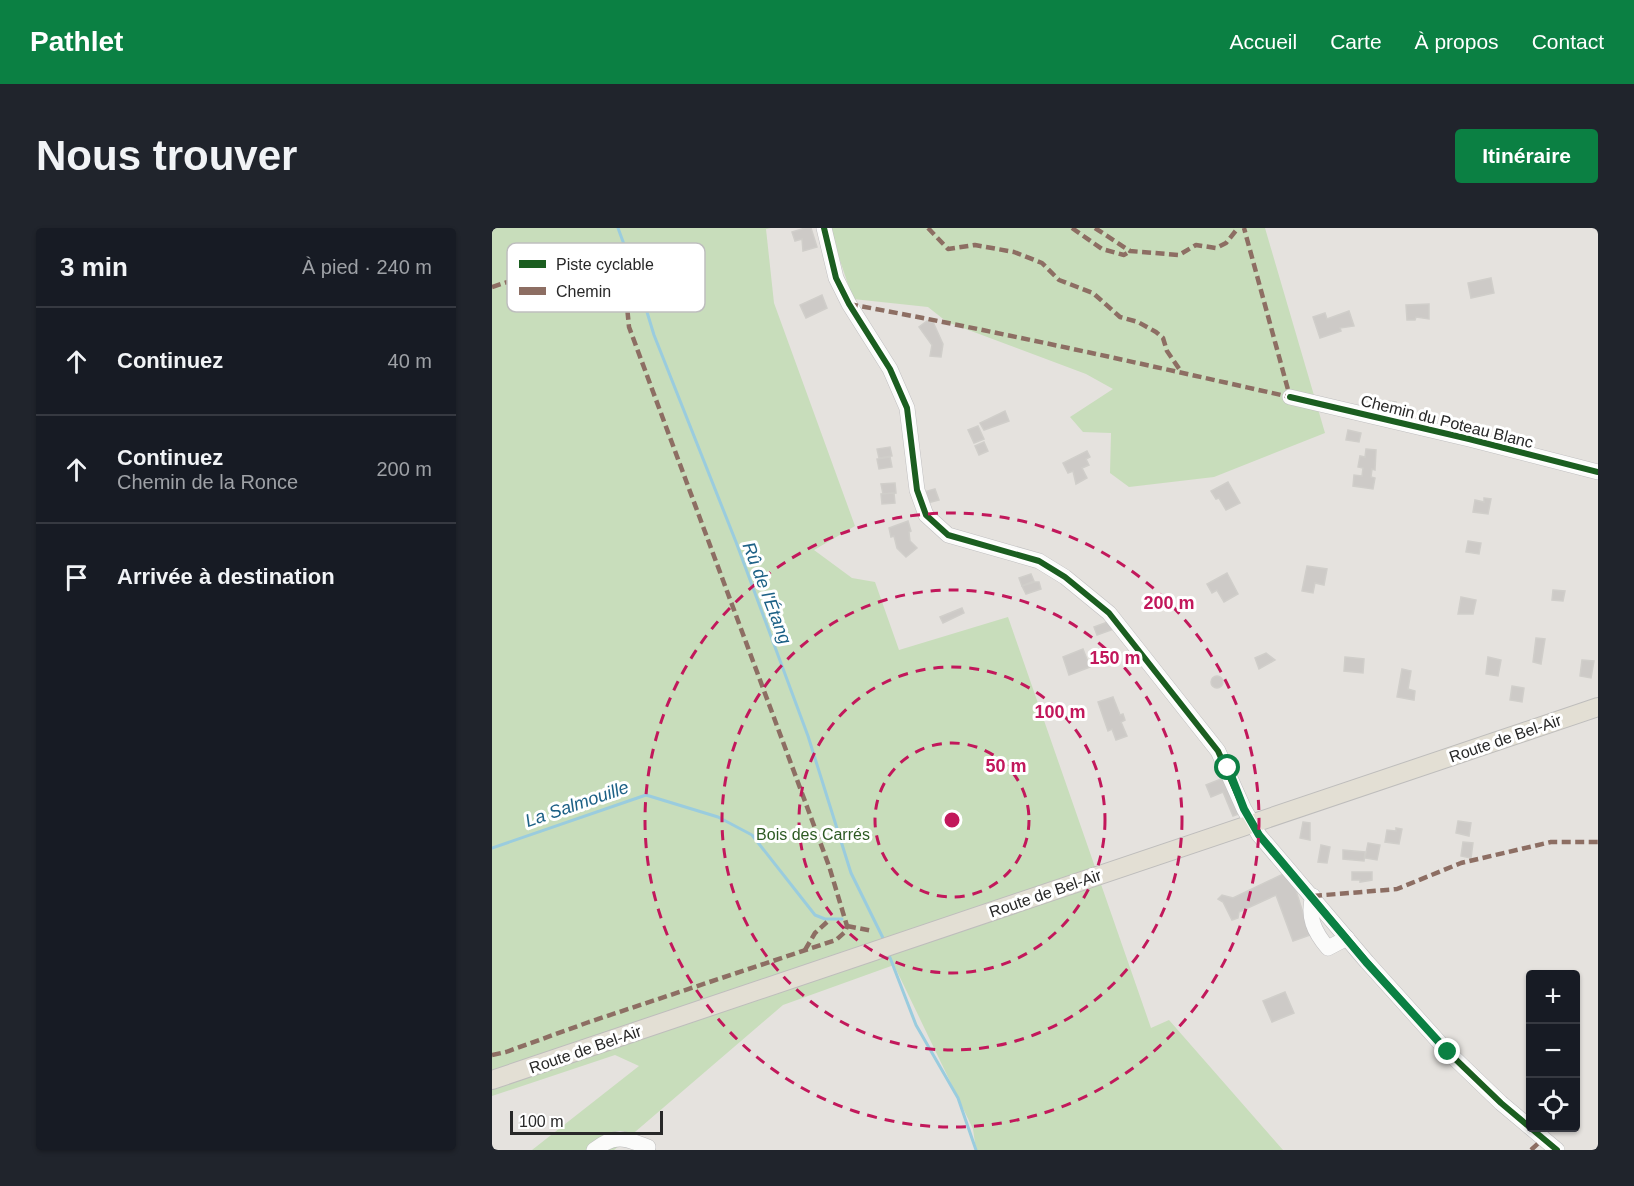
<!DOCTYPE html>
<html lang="fr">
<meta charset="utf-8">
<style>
body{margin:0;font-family:Helvetica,sans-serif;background:#20242c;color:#f1f3f6}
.controls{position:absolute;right:18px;bottom:18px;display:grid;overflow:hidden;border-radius:6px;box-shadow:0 2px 4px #0004}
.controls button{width:54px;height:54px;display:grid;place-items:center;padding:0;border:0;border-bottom:2px solid #363941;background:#171b24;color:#f1f3f6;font:30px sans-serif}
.scale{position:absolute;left:18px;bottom:15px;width:153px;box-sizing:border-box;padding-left:6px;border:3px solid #282828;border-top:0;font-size:16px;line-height:21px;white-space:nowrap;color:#282828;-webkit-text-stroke:4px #fff;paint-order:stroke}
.stop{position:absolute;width:18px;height:18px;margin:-14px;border:4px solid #0b8043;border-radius:50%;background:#fff}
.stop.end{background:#0b8043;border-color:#fff;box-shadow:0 2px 6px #0008}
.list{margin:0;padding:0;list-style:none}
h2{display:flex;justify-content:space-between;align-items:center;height:78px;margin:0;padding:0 24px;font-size:26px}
h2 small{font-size:20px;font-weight:400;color:#9ea1a6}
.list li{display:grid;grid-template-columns:39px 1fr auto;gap:18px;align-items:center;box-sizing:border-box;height:108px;padding:0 24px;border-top:2px solid #363941}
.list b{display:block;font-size:22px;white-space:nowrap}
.list p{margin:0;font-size:20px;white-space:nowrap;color:#9ea1a6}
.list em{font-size:20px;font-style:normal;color:#9ea1a6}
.icon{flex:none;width:33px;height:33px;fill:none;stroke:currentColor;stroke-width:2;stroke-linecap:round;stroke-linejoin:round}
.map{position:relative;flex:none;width:1106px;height:922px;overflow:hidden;border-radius:6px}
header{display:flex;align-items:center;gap:36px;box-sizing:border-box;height:84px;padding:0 30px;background:#0b8043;color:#fff}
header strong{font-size:28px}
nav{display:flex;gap:33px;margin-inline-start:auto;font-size:21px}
.intro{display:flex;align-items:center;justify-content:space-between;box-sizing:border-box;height:144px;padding:0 36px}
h1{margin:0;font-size:42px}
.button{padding:15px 27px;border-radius:6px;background:#0b8043;color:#fff;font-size:21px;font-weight:700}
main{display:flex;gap:36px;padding:0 36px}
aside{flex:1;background:#171b24;border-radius:6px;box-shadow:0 2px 4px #0004}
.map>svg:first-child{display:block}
.green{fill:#c8ddbb}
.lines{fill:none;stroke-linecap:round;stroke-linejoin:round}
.stream{stroke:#9accde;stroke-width:3}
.building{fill:#cdcac7;stroke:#d0ceca;stroke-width:1.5}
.minor-casing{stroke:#bfbebf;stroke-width:16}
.major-casing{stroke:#bebdbc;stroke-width:20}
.minor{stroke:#fbfbfa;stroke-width:15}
.major{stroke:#e3dfd4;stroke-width:18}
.quiet{stroke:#8d6e63;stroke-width:4.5;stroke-dasharray:9 4.5;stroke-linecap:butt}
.cycleway-casing{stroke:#fff;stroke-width:10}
.cycleway{stroke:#1b5e20;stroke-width:6}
.route{stroke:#0b8043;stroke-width:8}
.ring{fill:none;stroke:#c2185b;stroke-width:3;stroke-dasharray:10 8}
.labels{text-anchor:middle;stroke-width:6;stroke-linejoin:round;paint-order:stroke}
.street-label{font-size:16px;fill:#282828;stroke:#fff}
.park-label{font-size:16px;fill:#2d5a22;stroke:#fff}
.water-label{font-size:18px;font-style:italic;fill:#1d6186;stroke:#fff}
.key{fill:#fff;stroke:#bebebe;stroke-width:1.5}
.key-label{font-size:16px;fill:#282828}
.centre{fill:#c2185b;stroke:#fff;stroke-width:3}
.ring-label{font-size:18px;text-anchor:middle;font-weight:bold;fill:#c2185b;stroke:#fff;stroke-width:6;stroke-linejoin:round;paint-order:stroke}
</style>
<header>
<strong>Pathlet</strong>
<nav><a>Accueil</a><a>Carte</a><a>À propos</a><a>Contact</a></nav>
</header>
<div class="intro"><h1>Nous trouver</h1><a class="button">Itinéraire</a></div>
<main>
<aside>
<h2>3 min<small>À pied · 240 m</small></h2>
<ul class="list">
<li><svg class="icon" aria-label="ahead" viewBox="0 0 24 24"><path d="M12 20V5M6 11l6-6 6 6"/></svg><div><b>Continuez</b></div><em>40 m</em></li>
<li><svg class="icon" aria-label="ahead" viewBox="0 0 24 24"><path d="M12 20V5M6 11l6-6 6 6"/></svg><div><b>Continuez</b><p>Chemin de la Ronce</p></div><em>200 m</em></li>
<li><svg class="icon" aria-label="arrive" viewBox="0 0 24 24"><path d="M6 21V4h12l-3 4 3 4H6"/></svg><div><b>Arrivée à destination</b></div></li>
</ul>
</aside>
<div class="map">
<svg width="1106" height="922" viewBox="0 0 1106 922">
<rect width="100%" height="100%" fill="#e5e2de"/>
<!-- green -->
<g class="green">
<path d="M0,0H279L274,1L282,75L363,298L322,322L360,350L383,354L407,422L516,389L659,800L677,792L791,922H484L481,901L402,737L291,777L122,922H40L147,838L123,827L0,868Z"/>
<path d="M337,0H773L833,205L722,249L637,259L618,245L619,205L591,204L578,189L621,161L594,146L455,94L436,79L361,71Z"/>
</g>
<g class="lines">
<!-- stream -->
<g class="stream">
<path d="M126,0L133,19"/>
<path d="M144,48L162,107L244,314L316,508L359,645L391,710"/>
<path d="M0,620L154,567L226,589L260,607L323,687L333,691H350"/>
<path d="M397,727L424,797L466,870L484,922"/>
</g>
</g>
<!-- building -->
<g class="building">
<path d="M313,0H319L325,19L311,23L310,11L303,13L300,4Z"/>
<path d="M999,50L1002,65L979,70L976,55Z"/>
<path d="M330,67L335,80L314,90L308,77Z"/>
<path d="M937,76V91L924,89L923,92H915L914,77Z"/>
<path d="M857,83L862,98L848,100L849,103L828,110L821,89L833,85L835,91Z"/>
<path d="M435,93L441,94L451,116L449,129L438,128L440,117L427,99Z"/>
<path d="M896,173L904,174V178L914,179V185L887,183L888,177H895Z"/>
<path d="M513,183L517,193L492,202L488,195Z"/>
<path d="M486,198L492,211L482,215L476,202Z"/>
<path d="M856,202L869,205L867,214L854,212Z"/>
<path d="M492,214L496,223L487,227L483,218Z"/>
<path d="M398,219L400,228L387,230L385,221Z"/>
<path d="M874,221L884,222L883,242L880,241L879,249L883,250L881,261L861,258L862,247L870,248L871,240L866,239L868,228L873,229Z"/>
<path d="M595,223L598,229L594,231L597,237L590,240L595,250L584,256L581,243L576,245L571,235Z"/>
<path d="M398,229L400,239L387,241L385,231Z"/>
<path d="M736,254L748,275L734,282L727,270L724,271L719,263Z"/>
<path d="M403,255L404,265L391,266L389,256Z"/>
<path d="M443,261L447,272L435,275L432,264Z"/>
<path d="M402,265L403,275L390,276L389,266Z"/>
<path d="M992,270L999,271L996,286L981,284L983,272L992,274Z"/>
<path d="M416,293L419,303L417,304L418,313L425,320L414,329L405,320L402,308L399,309L397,300Z"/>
<path d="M976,313L989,315L987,326L974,324Z"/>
<path d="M815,338L835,341L832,357L823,355L821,365L810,363Z"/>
<path d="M735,345L746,366L732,374L725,362L720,365L715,356Z"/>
<path d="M539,346L542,353L530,358L527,350Z"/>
<path d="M543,354H547L549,361L534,366L530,358Z"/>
<path d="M1061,362L1073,363L1071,373L1060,372Z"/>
<path d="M969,369L984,372L981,386H966Z"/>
<path d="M470,380L472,385L451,395L448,389Z"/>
<path d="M616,394L622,401L605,407L602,399Z"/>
<path d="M1044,410L1053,411L1049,436L1041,434Z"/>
<path d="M591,421L598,439L577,447L571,429Z"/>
<path d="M774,425L783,432L767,441L763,430Z"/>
<path d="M853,429L872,431L871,445L852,443Z"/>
<path d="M996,429L1009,432L1006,448L994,446Z"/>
<path d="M1090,432L1102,433L1099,450L1088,448Z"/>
<path d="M910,441L919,443L916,461L923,463L922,472L905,469Z"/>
<circle cx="725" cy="454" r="6"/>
<path d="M1020,458L1032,460L1030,474L1018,472Z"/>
<path d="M621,469L628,487L631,486L633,492L629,494L635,508L624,512L620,501L616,503L606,474Z"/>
<path d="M734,549L749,585L741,588L731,564L719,569L714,557Z"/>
<path d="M966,593L979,595L977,608L964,605Z"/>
<path d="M811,594L818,595V612L808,610Z"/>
<path d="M904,600L910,601L907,616L893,614L895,602L904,603Z"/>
<path d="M971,614L981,615L979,630L969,628Z"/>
<path d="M876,615L888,617L885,632L873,630Z"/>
<path d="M829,617L838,619L835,635L826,634Z"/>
<path d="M851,622L873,624L872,633L851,631Z"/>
<path d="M860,644H880V652L868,654V652H860Z"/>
<path d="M793,645L800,650L818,707L801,713L784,667L747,684L746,690L740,692L731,674L726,671L730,667L741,670Z"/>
<path d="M793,764L802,785L780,794L771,773Z"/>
</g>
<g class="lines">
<defs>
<g id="minor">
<path d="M332,0L344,50L357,76L398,141L415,180L425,262L434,287L456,307L547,333L573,349L617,385L726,523L752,581L767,607L875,734L956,824L1009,875L1065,922"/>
<path d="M798,169L977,211L1106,244"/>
<path d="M821,668C815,688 822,704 836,720L855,710"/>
<path d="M102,922C123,906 133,910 156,919"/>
</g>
<path id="major" d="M0,852L1106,479"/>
</defs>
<!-- minor casing -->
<use href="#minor" class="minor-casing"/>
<!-- major casing -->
<use href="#major" class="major-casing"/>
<!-- minor -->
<use href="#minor" class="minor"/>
<!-- major -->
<use href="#major" class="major"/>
<!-- quiet -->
<g class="quiet">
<path d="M436,0L456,21L483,17L522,24L550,35L567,52L601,65L628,89L646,94L664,104L671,110L675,123L690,145"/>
<path d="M580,0L610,21L632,27L638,23"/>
<path d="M603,0L638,23L687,27L704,17L724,20L734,15L746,0"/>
<path d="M0,59L77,34"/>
<path d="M357,76C504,103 651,136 798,169L752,0"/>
<path d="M821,668L905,661L969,635L1059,614H1106"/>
<path d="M355,698L381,703"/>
<path d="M313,722L323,705L335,694"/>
<path d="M0,827L14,824L97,794L344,712L353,704L355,698L337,638L137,99L134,68L138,30"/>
<path d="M1039,922L1051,911"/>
</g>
<defs>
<g id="cycleway">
<path d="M332,0L344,50L357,76L398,141L415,180L425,262L434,287L456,307L547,333L573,349L617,385L726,523L752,581L767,607L875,734L956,824L1009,875L1065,922"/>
<path d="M798,169L977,211L1106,244"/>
</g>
</defs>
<!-- cycleway casing -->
<use href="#cycleway" class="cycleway-casing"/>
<!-- cycleway -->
<use href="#cycleway" class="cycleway"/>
</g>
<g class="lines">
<!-- route -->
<path class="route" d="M736,540L752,581L767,607L874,734L956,824"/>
</g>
<!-- distance rings -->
<g class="ring">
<circle cx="460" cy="592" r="77"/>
<circle cx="460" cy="592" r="153"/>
<circle cx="460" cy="592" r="230"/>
<circle cx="460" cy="592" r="307"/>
</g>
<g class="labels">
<!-- street labels -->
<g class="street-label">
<text transform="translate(955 193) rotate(14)" y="6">Chemin du Poteau Blanc</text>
<text transform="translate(1013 510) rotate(-19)" y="6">Route de Bel-Air</text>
<text transform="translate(553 665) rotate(-19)" y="6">Route de Bel-Air</text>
<text transform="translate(93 821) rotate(-19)" y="6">Route de Bel-Air</text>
</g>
<!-- park labels -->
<g class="park-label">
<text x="321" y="612">Bois des Carrés</text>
</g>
<!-- water labels -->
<g class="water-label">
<text transform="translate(275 365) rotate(69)" y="6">Rû de l'Étang</text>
<text transform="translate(85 576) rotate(-19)" y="6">La Salmouille</text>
</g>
</g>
<!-- legend -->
<rect x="15" y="15" width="198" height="69" rx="9" class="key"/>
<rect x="27" y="32" width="27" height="8" fill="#1b5e20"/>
<rect x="27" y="59" width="27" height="8" fill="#8d6e63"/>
<g class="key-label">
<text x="64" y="42">Piste cyclable</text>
<text x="64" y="69">Chemin</text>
</g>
<circle cx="460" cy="592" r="9" class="centre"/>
<g class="ring-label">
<text x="677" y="381">200 m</text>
<text x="623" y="436">150 m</text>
<text x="568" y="490">100 m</text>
<text x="514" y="544">50 m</text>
</g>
</svg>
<div class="controls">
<button>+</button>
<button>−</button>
<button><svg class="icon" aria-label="locate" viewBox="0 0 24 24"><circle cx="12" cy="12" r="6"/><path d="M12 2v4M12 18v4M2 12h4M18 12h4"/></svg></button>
</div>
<div class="scale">100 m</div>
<div class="stop" style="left:736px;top:540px"></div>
<div class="stop end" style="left:956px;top:824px"></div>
</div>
</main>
